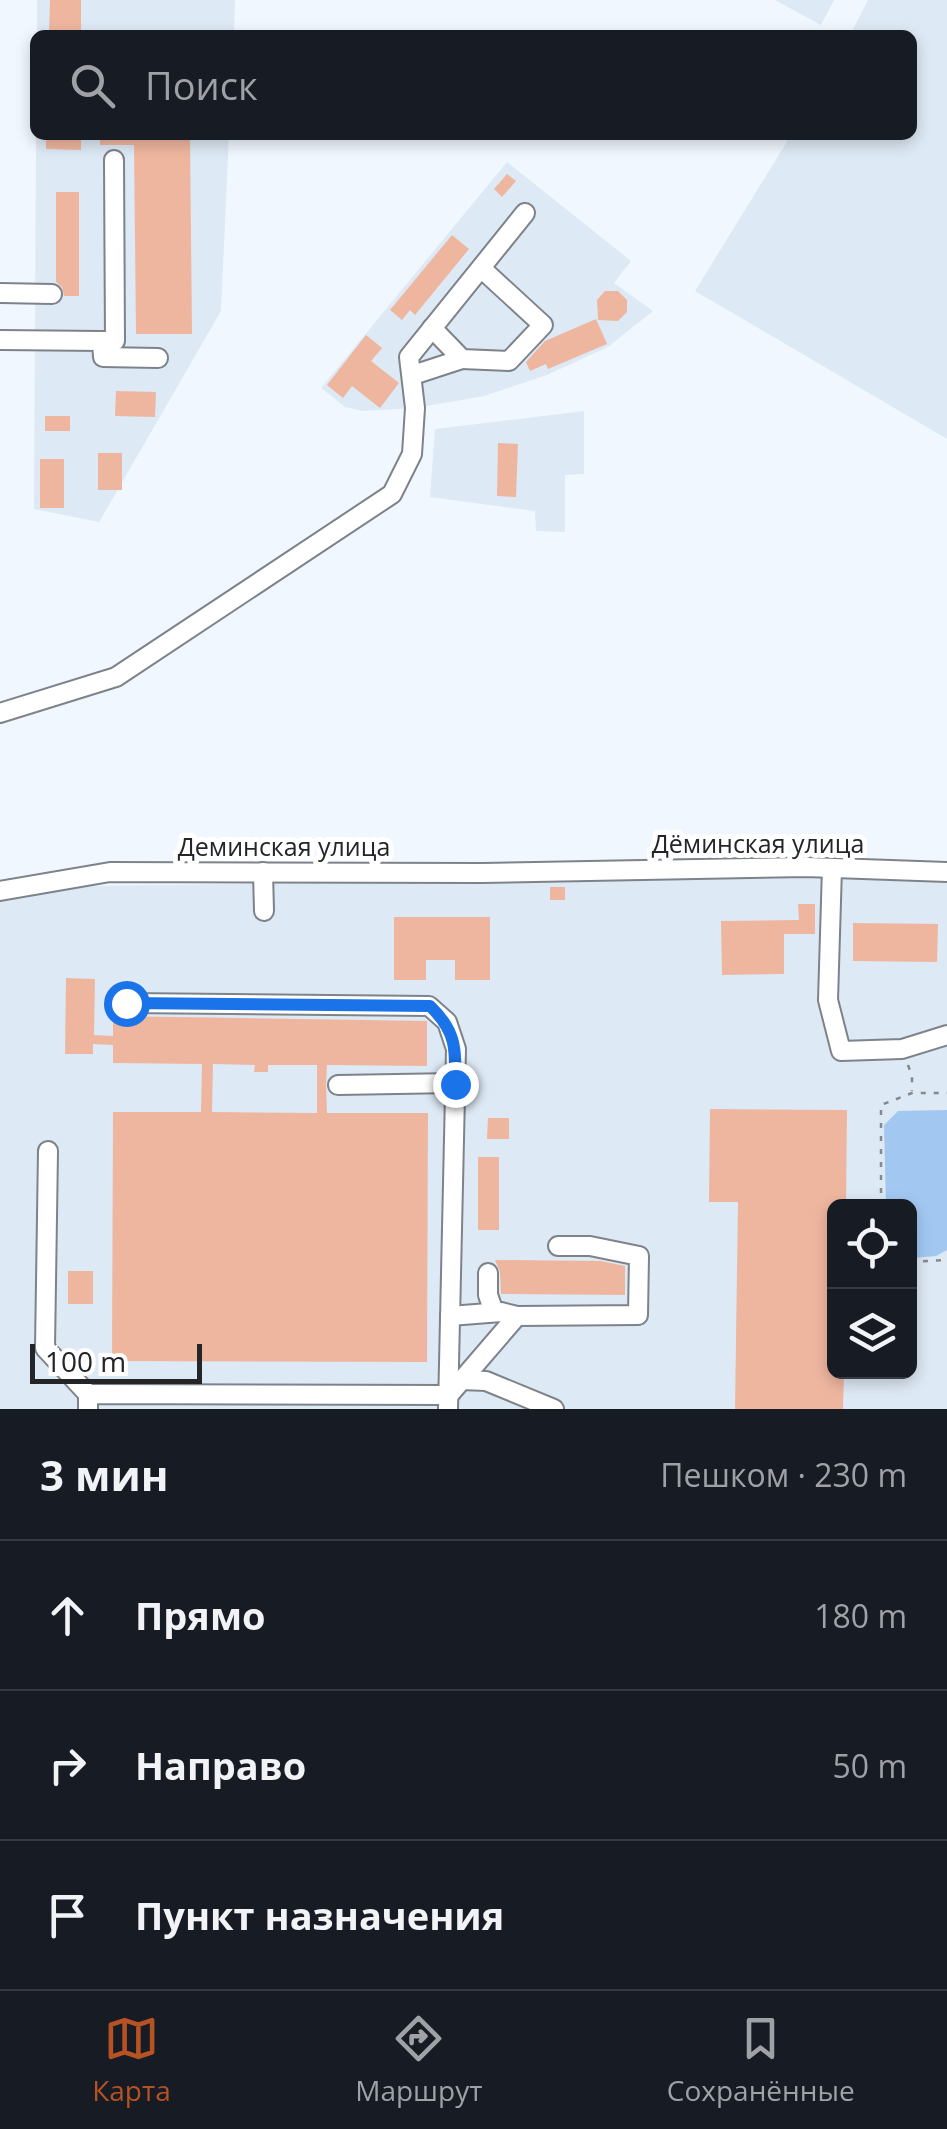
<!DOCTYPE html>
<html lang="ru">
<meta charset="utf-8">
<style>
body{margin:0;font-family:"Open Sans",sans-serif;background:#20242c;color:#f1f3f6}
.controls{position:absolute;right:30px;bottom:30px;display:grid;overflow:hidden;border-radius:15px;box-shadow:0 5px 15px #0003}
.controls button{width:90px;height:90px;display:grid;place-items:center;padding:0;border:0;border-bottom:2px solid #363941;background:#171b24;color:#f1f3f6;font:50px sans-serif}
.scale{position:absolute;left:30px;bottom:25px;width:172px;box-sizing:border-box;padding-left:10px;border:5px solid #232528;border-top:0;font-size:28px;line-height:35px;white-space:nowrap;color:#232528;-webkit-text-stroke:8px #fff;paint-order:stroke}
.stop{position:absolute;width:30px;height:30px;margin:-22px;border:8px solid #1a73e8;border-radius:50%;background:#fff}
.stop.end{background:#1a73e8;border-color:#fff;box-shadow:0 2px 10px #0008}
.list{margin:0;padding:0;list-style:none}
h2{display:flex;justify-content:space-between;align-items:center;height:130px;margin:0;padding:0 40px;font-size:42px}
h2 small{font-size:32px;font-weight:400;color:#9ea1a6}
.list li{display:grid;grid-template-columns:65px 1fr auto;gap:30px;align-items:center;box-sizing:border-box;height:150px;padding:0 40px;border-top:2px solid #363941}
.list b{display:block;font-size:38px;white-space:nowrap}
.list em{font-size:32px;font-style:normal;color:#9ea1a6}
.icon{flex:none;width:55px;height:55px;fill:none;stroke:currentColor;stroke-width:2;stroke-linecap:round;stroke-linejoin:round}
.map{position:relative;flex:none;width:947px;height:1409px;overflow:hidden}
.search{position:absolute;background:#171b24;box-shadow:0 5px 15px #0003;left:30px;right:30px;top:30px;height:110px;display:flex;align-items:center;gap:25px;box-sizing:border-box;padding:0 35px;border-radius:15px;color:#9ea1a6;font-size:38px}
.sheet{height:580px;background:#171b24}
nav{display:flex;justify-content:space-around;align-items:center;box-sizing:border-box;height:140px;border-top:2px solid #363941;background:#171b24;font-size:28px;color:#9ea1a6}
nav a{display:grid;justify-items:center;gap:5px}
nav .on{color:#b75223}
.map>svg:first-child{display:block}
.built{fill:#dde9f5;fill-rule:evenodd}
.green{fill:#a2c8f2}
.building{fill:#efb69f;fill-rule:evenodd}
.lines{fill:none;stroke-linecap:round;stroke-linejoin:round}
.minor-casing{stroke:#7e838a;stroke-width:22}
.path{stroke:#85898e;stroke-width:2.5;stroke-dasharray:5 8;stroke-linecap:butt}
.minor{stroke:#fff;stroke-width:18}
.route{stroke:#1a73e8;stroke-width:12}
.labels{text-anchor:middle;stroke-width:10;stroke-linejoin:round;paint-order:stroke}
.street-label{font-size:25px;fill:#232528;stroke:#fff}
</style>
<div class="map">
<svg width="947" height="1409" viewBox="0 0 947 1409">
<rect width="100%" height="100%" fill="#f1f7ff"/>
<!-- built -->
<g class="built">
<path d="M37,0H235L234,35H37Z"/>
<path d="M775,0H834L821,25Z"/>
<path d="M868,0H947V439L695,291L791,135H912V35H850Z"/>
<path d="M36,135H229L221,311L99,522L34,509Z"/>
<path d="M507,162L631,261L614,283L653,311L608,347L547,375L484,396L415,408L363,411L345,407L321,388Z"/>
<path d="M584,411V474L565,475V532L536,531L535,511L430,497L435,429Z"/>
<path d="M806,876L947,881V1409H0V901L26,898L46,889L86,882L89,886ZM834,1206H910V1372H834Z"/>
</g>
<!-- green -->
<path class="green" d="M947,1110V1250L936,1256L913,1258L910,1255V1206H886L884,1125L898,1111Z"/>
<!-- building -->
<g class="building">
<path d="M50,0H81V35H49Z"/>
<path d="M46,135H81V150L46,149Z"/>
<path d="M100,135H190L192,334H136L134,145H100Z"/>
<path d="M507,174L516,181L502,197L494,189Z"/>
<path d="M56,192H79V296H64L62,287L56,282Z"/>
<path d="M452,235L469,249L415,315L410,310L402,320L390,310Z"/>
<path d="M605,291H618L627,300V312L618,321L598,320L597,300Z"/>
<path d="M596,319L607,344L548,369L546,364L530,371L526,362L545,341Z"/>
<path d="M366,335L382,348L371,361L399,383L380,408L352,386L343,398L327,385Z"/>
<path d="M116,391L156,392L155,417L115,416Z"/>
<rect x="45" y="416" width="25" height="15"/>
<path d="M498,443L518,444L516,497L497,496Z"/>
<rect x="98" y="453" width="24" height="37"/>
<rect x="40" y="459" width="24" height="49"/>
<rect x="550" y="887" width="15" height="13"/>
<path d="M798,904H815V934H784V974L722,975L721,921L799,920Z"/>
<path d="M394,917H490V980H455V960H426V980H394Z"/>
<path d="M853,923L938,924L937,962L853,961Z"/>
<path d="M66,978L95,979L94,1035L113,1036V1016L427,1021V1066L327,1065L326,1084L327,1113H428L427,1362L112,1361L113,1112H201L202,1064L113,1063V1045L93,1044V1054H65ZM213,1064L255,1065L254,1072H268V1065H317V1113L212,1112Z"/>
<path d="M710,1109L847,1110L846,1206H834V1372H844L843,1409H735L738,1202H709Z"/>
<path d="M488,1118H509V1139H487Z"/>
<rect x="478" y="1157" width="21" height="73"/>
<path d="M495,1260L601,1261L625,1266V1295L501,1294L500,1272Z"/>
<rect x="68" y="1271" width="25" height="33"/>
</g>
<g class="lines">
<defs>
<g id="minor">
<path d="M0,293L52,294"/>
<path d="M432,328L462,359L509,361L543,325L481,268"/>
<path d="M0,340L102,341L103,357L158,358"/>
<path d="M102,341H115L114,160"/>
<path d="M413,375L462,359"/>
<path d="M0,713L116,677L392,494L412,454L415,408L409,357L525,213"/>
<path d="M832,868L828,1000L841,1051L902,1049L947,1035"/>
<path d="M263,872L264,911"/>
<path d="M0,891L110,872L482,873L806,867L947,872"/>
<path d="M126,1003L429,1006L447,1022L456,1049L448,1409"/>
<path d="M338,1085L455,1083"/>
<path d="M48,1151L45,1348L88,1394"/>
<path d="M488,1273V1295L494,1312"/>
<path d="M450,1316L501,1312L517,1316L638,1315L639,1256L590,1246H558"/>
<path d="M462,1380L486,1381L554,1409"/>
<path d="M88,1409V1394L449,1395L517,1316"/>
</g>
</defs>
<!-- minor casing -->
<use href="#minor" class="minor-casing"/>
<!-- path -->
<g class="path">
<path d="M908,1065L912,1076V1091"/>
<path d="M881,1206V1105L912,1093H947"/>
<path d="M910,1262L947,1260"/>
</g>
<!-- minor -->
<use href="#minor" class="minor"/>
</g>
<g class="lines">
<!-- route -->
<path class="route" d="M126,1003L430,1006C456,1031 456,1048 455,1084"/>
</g>
<g class="labels">
<!-- street labels -->
<g class="street-label">
<text x="758" y="853">Дёминская улица</text>
<text x="284" y="856">Деминская улица</text>
</g>
</g>
</svg>
<div class="controls">
<button><svg class="icon" aria-label="locate" viewBox="0 0 24 24"><circle cx="12" cy="12" r="6"/><path d="M12 2v4M12 18v4M2 12h4M18 12h4"/></svg></button>
<button><svg class="icon" aria-label="layers" viewBox="0 0 24 24"><path d="M12 4l9 5-9 5-9-5zM3 14l9 5 9-5"/></svg></button>
</div>
<div class="scale">100 m</div>
<div class="stop" style="left:126px;top:1003px"></div>
<div class="stop end" style="left:455px;top:1084px"></div>
<div class="search"><svg class="icon" aria-label="search" viewBox="0 0 24 24"><circle cx="10" cy="10" r="6"/><path d="M15 15l6 6"/></svg>Поиск</div>
</div>
<section class="sheet">
<h2>3 мин<small>Пешком · 230 m</small></h2>
<ul class="list">
<li><svg class="icon" aria-label="ahead" viewBox="0 0 24 24"><path d="M12 20V5M6 11l6-6 6 6"/></svg><div><b>Прямо</b></div><em>180 m</em></li>
<li><svg class="icon" aria-label="right" viewBox="0 0 24 24"><path d="M7 20v-9h11M14 6l5 5-5 5"/></svg><div><b>Направо</b></div><em>50 m</em></li>
<li><svg class="icon" aria-label="arrive" viewBox="0 0 24 24"><path d="M6 21V4h12l-3 4 3 4H6"/></svg><div><b>Пункт назначения</b></div></li>
</ul>
</section>
<nav>
<a class="on"><svg class="icon" aria-label="map" viewBox="0 0 24 24"><path d="M3 6l6-2 6 2 6-2v14l-6 2-6-2-6 2zM9 4v14M15 6v14"/></svg>Карта</a>
<a><svg class="icon" aria-label="directions" viewBox="0 0 24 24"><path d="M12 3l9 9-9 9-9-9zM9 14v-3h6M13 9l2 2-2 2"/></svg>Маршрут</a>
<a><svg class="icon" aria-label="saved" viewBox="0 0 24 24"><path d="M7 4h10v16l-5-4-5 4z"/></svg>Сохранённые</a>
</nav>
